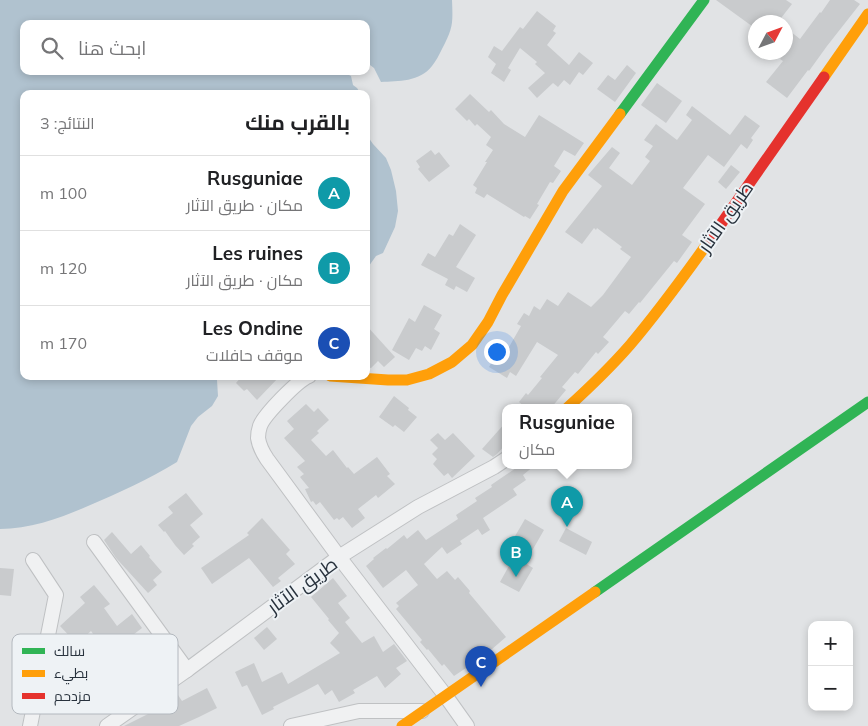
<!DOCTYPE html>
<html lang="ar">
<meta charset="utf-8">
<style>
body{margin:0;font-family:Mulish,Cairo,sans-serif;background:#f6f6f6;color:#202124;direction:rtl}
.controls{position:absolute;right:15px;bottom:15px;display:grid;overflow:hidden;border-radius:10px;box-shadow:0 2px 8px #0003}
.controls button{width:45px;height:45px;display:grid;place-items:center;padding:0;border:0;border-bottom:1px solid #e0e0e0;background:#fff;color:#202124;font:25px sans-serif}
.compass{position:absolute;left:748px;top:15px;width:45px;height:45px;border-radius:50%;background:#fff;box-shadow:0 2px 8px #0003;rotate:49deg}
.you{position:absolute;left:496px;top:351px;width:18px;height:18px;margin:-12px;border:4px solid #fff;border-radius:50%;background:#1a73e8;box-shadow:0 0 0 8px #1a73e833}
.badge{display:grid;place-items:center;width:32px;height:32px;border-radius:50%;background:#0b8043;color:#fff;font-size:16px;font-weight:700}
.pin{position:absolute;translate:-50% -41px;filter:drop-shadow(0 1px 2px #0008)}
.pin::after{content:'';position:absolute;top:26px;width:18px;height:15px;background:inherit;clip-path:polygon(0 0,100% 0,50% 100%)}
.popup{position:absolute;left:502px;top:404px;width:130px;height:65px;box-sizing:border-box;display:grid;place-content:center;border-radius:10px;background:#fff;filter:drop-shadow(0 1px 4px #0005);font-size:16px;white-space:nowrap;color:#757577}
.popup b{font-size:19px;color:#202124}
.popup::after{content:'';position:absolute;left:50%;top:100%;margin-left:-10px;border:10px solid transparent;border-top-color:#fff}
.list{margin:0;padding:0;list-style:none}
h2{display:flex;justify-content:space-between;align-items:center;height:65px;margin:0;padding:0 20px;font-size:21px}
h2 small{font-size:16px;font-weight:400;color:#757577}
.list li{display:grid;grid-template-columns:32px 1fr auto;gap:15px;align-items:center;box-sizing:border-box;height:75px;padding:0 20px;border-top:1px solid #e0e0e0}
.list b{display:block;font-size:19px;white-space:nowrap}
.list p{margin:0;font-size:16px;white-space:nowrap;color:#757577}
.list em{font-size:16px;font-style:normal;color:#757577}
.icon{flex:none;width:28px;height:28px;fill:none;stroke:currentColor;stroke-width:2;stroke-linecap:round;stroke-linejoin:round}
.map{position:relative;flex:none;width:868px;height:726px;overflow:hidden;direction:ltr}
.search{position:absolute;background:#fff;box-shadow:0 2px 8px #0003;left:20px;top:20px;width:350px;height:55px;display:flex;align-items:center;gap:12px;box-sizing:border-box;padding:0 18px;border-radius:10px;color:#757577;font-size:19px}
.panel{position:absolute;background:#fff;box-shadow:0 2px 8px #0003;left:20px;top:90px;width:350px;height:290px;border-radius:10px;direction:rtl}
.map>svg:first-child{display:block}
.water{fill:#b0c2cf}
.building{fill:#c9cbcd}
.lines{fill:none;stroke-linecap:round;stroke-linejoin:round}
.street-casing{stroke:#bfc1c3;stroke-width:16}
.street{stroke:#f0f1f2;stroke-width:14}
.fast{stroke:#30b455;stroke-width:11}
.slow{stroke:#ff9f0a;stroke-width:11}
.jam{stroke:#e5322d;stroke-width:11}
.labels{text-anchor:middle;stroke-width:4;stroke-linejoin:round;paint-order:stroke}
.street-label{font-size:19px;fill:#28323d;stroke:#eef2f5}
.key{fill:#eef2f5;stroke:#b3b8be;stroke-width:1}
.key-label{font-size:14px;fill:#28323d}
</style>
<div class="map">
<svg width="868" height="726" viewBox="0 0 868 726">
<rect width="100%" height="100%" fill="#e1e3e5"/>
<!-- water -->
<g class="water">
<path d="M0,0H452C453,24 453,28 442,49C439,55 436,61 432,66C420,82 398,81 381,82L374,68L366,62V24H24V71H349L347,74L351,76L353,85L357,88L361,94H24V376H213L214,379L217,380L218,396L212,406L198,417L191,426L177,462C149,479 119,493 88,506C61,518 30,529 0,529Z"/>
<path d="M366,134L373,144L386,158L391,170L396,191L398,211L395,227L383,253L376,256L366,270Z"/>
</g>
<!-- building -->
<g class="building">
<path d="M716,0H786L792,4L778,22H756V29Z"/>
<path d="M830,0H854L860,4L827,46L809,71L808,70L787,98L766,82L783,61L780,59L791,45L786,41V28L800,39L820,12L821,13Z"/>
<path d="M537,11L556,26L553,31L556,33L547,45L569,65L579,52L593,63L583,75L579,72L570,85L564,80L558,87L553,83L537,98L528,88L545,73L535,64L537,62L520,48L508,68L511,70L504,82L491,73L496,64L488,57L494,46L502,51L520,27L523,29Z"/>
<path d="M627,65L636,73L615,102L597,89L608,75L615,80Z"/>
<path d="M657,83L682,101L666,123L641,105Z"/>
<path d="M470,94L489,112L491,110L504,124L525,137L539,115L584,143L575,156L564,150L554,166L561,171L553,183L550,182L537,204L539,205L530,219L525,216L524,217L487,194L484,198L475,193L477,188L473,185L487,162H485L493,150L486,145L491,137L477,124L475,126L469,119L467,121L455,109Z"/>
<path d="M692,106L730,135L745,115L760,126L751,138L753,140L747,149L741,144L724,167L708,155L683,188L705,204L682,235L692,242L677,263L674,261L640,303L639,302L629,314L625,311L603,337L609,342L598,354L596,352L578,374L575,372L562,387L566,390L551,408H526L519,402L526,393L528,395L542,378L540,377L558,355L537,342L516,376L510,372L507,378L489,367L502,344L509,347L521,326L517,324L524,313L529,316L534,306L540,310L547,299L558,306L568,292L591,307L603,295L631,257L620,249L622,247L597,228L596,230L594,228L582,244L565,232L602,186L588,175L612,147L620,153L609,168L632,185L650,161L645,157L653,146L644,140L656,124L677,140L692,120L686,115Z"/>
<path d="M431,150L435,155L439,152L450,166L429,182L418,169L420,167L416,161Z"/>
<path d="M731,165L740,172L726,189L718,182Z"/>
<path d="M460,224L476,235L456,267L475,278L467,292L456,286L454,290L445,285L448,279L421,265L428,253L435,257L449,234L453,236Z"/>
<path d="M424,305L442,315L434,329L440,333L431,350L425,346L422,351L416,348L409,360L392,350L409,318L415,322Z"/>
<path d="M366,325L395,357L384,367L378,361L371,368L366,367Z"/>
<path d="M242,376H280L257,400L247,389L244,391L236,383Z"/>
<path d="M394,396L409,408L408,410L417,417L404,432L395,425L393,427L379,417Z"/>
<path d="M306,404L314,412L318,408L329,420L317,431L319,433L311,440L326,456L333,450L347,468L348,467L354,474L377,457L390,474L387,476L395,484L378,498L376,495L358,509L365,518L352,528L343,517L339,520L337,518L334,520L320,502L316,505L313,501L311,502L305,489L309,488L300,477L304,474L297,467L305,461L284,438L294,429L287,421Z"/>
<path d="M506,422V444L497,454L493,457L482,449Z"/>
<path d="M438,433L445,440L453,433L475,456L452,478L448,473L444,476L433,464L437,459L432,454L438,448L430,440Z"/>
<path d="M519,466H534L523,475L526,480L513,489L517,495L483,518L490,530L482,535L478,529L460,541L462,544L447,554L442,547L424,564L437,579L447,571L455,580L458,577L470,591L469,593L506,637L484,656L454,676L444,664L442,666L428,649L427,650L420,642L422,640L396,609L399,606L396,603L418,585L406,570L383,588L366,566L374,559L373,558L386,548L387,549L404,535L407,539L418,530L426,540L458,519L456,515L477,501L475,498L492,487L491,485Z"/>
<path d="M186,493L203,514L190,525L200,537L192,544L194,546L184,555L175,545L165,531L164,532L158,525L173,513L168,507Z"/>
<path d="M262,518L290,550L286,554L295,564L278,578L281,581L273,587L249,558L212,584L201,568L249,535L247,533Z"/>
<path d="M525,519L544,530L525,563L533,568L519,592L500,582L519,548L511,543Z"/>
<path d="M566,528L592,542L586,555L559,541Z"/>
<path d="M112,532L131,554L141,545L150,556L149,557L162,572L153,580L157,585L148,593L116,558L104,540Z"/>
<path d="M0,568L14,569L11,596L0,595Z"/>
<path d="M333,578L347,596L338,603L350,618L345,622L362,643L374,636L383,652L394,644L407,661L396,668L401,674L385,688L377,676L353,690L355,693L339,702L332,690L325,695L318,684L305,691L273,707L274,709L262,715L247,685L242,687L235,672L254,663L262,682L282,672L288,684L340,653L330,643L339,633L328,620L329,619L311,597Z"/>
<path d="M94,585L110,604L104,608L117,626L132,614L142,628L108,654L91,631L77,644L60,626L85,603L80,597Z"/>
<path d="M267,627L277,639L264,650L254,638Z"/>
<path d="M128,666L139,681L129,688L117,673Z"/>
<path d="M75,671L83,681L86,679L99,699L83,710L64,681Z"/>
<path d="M207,688L217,708L199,717L179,726H124L152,712L150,708L178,695L182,701Z"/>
</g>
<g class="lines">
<defs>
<g id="street">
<path d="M309,376C298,380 264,415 260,426C259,429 258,435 258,438C259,445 263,453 267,459L339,557L445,695L467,726"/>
<path d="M94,542L187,670"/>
<path d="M30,726L56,595L33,560"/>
<path d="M107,726L187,670L339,557L418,507L494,467L506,459"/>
<path d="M291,726L359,711H422"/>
</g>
</defs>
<!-- street casing -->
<use href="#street" class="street-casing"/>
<!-- street -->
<use href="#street" class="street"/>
<!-- fast -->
<g class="fast">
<path d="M620,114L704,0"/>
<path d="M595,592L868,402"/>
</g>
<!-- slow -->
<g class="slow">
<path d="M824,77L868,14"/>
<path d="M330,376L388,380H407L429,374L452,362L472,345L488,322L502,295L563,191L620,114"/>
<path d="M567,408C589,388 610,368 630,345C657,313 682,279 707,244"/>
<path d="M402,726L595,592"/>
</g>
<!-- jam -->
<path class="jam" d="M707,244L824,77"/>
</g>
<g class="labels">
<!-- street labels -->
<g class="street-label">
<text transform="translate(725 217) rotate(-55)" y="7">طريق الآثار</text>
<text transform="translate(302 585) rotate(-36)" y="7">طريق الآثار</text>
</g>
</g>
<!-- legend -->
<rect x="12" y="634" width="166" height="80" rx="8" class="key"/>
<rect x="22" y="648" width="23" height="6" fill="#30b455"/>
<rect x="22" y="670" width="23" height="7" fill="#ff9f0a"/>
<rect x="22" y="693" width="23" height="6" fill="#e5322d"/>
<g class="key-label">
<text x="54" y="656">سالك</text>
<text x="54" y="678">بطيء</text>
<text x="54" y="701">مزدحم</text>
</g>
</svg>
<div class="controls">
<button>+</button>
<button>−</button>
</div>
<svg class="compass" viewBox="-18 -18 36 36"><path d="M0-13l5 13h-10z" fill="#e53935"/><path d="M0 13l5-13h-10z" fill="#757577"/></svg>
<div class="you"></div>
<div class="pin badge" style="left:567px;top:527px;background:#0f9aa8">A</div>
<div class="popup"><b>Rusguniae</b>مكان</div>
<div class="pin badge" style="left:516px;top:577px;background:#0f9aa8">B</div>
<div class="pin badge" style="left:481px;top:687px;background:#1a4fb4">C</div>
<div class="search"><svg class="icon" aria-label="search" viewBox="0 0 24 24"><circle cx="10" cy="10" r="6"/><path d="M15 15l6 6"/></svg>ابحث هنا</div>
<section class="panel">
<h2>بالقرب منك<small>النتائج: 3</small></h2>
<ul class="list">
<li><span class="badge" style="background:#0f9aa8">A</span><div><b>Rusguniae</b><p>مكان · طريق الآثار</p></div><em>100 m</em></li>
<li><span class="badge" style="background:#0f9aa8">B</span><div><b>Les ruines</b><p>مكان · طريق الآثار</p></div><em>120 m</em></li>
<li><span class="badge" style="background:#1a4fb4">C</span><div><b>Les Ondine</b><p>موقف حافلات</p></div><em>170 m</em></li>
</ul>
</section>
</div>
